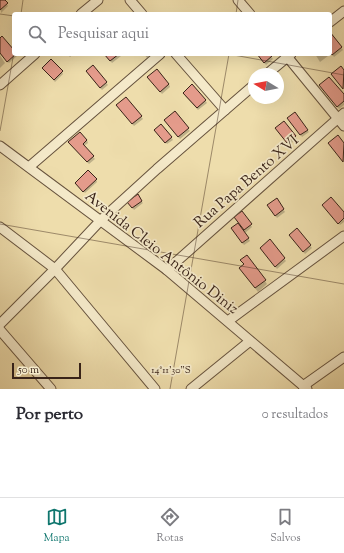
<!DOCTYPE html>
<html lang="pt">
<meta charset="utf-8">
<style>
body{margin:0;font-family:"Sorts Mill Goudy",serif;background:#f7f7f7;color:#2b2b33}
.compass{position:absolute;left:248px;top:68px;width:36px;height:36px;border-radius:50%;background:#fff;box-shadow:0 4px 16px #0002;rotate:280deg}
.scale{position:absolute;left:12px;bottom:10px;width:69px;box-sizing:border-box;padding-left:4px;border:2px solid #392318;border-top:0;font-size:11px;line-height:14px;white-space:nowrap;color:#392318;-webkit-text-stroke:3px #f4e9c9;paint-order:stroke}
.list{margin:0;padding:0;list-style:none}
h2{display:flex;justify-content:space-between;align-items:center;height:52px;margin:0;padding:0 16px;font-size:17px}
h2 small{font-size:13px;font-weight:400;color:#7c7c81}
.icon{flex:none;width:22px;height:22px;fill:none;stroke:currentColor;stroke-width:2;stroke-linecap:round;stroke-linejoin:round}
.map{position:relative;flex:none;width:344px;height:389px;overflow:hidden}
.search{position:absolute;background:#fff;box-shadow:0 4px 16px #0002;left:12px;right:12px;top:12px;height:44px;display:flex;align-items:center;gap:10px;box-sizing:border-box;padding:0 14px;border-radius:4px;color:#7c7c81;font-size:15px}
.sheet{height:108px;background:#fff}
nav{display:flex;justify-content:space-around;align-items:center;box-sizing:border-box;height:56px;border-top:1px solid #e1e1e2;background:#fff;font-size:11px;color:#7c7c81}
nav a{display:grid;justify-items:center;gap:2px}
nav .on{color:#0f766e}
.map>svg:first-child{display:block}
.shadow{fill:#0003}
.building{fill:#e49b8b;stroke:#392318}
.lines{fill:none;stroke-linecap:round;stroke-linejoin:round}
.minor-casing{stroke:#66523d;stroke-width:11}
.minor{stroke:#f4e9c9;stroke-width:9}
.ticks{fill:none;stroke:#392318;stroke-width:1;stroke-opacity:0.45}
.labels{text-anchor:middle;stroke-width:3.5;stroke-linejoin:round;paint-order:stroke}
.street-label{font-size:15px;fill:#392318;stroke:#f4e9c9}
.ticks-label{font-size:10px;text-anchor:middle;fill:#392318;stroke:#f4e9c9;stroke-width:3.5;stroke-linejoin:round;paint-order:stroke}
</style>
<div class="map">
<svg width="344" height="389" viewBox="0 0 344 389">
<rect width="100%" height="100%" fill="#eeddac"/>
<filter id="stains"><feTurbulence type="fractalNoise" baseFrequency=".005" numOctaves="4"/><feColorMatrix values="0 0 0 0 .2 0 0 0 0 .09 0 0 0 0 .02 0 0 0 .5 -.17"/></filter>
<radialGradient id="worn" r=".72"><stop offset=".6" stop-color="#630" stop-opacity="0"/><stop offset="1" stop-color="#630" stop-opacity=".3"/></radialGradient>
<!-- shadow -->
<g class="shadow">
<path d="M0,0H4L8,6L1,13Z"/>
<path d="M0,39L14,51V54H16L17,56L9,63L0,54Z"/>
<path d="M341,47L343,50L334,57L330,52Z"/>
<path d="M67,54H74L70,57Z"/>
<path d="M105,54H120L121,56L112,63Z"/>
<path d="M144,54H151L147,58Z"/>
<path d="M258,54H269L273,59L266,65Z"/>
<path d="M315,54H326L328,56L320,62Z"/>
<path d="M0,55L5,63L0,68Z"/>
<path d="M93,66L108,85L102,90L88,74Z"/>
<path d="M341,68L344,72V89L334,77Z"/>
<path d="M45,70L62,72L63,74L55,82Z"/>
<path d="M150,79L169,84L170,87L162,94Z"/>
<path d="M322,88L344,96V105L339,109Z"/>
<path d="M185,96L205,100L207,103L198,110Z"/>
<path d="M126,98L143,119L134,126L119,107Z"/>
<path d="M290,120L307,130L309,132L302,137Z"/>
<path d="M167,123L188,129L190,131L180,139Z"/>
<path d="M278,131L295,136L297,139L289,145Z"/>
<path d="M157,132L171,137L173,140L167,144Z"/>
<path d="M337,136L344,145V162L331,145Z"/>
<path d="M87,140L88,143L84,146L95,159L89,164L71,145Z"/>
<path d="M96,179L97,182L85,193L78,185Z"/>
<path d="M277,199L285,212L277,218L268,205Z"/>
<path d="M141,201L143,203L134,210L130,204Z"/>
<path d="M325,207L344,214V222L340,225Z"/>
<path d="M242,212L252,227L245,233L250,241L244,245L232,228L239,223Z"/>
<path d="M297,229L312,248L305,254L292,237Z"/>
<path d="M270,241L286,261L277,269L263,250Z"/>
<path d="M242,261L265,281L267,284L258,292L243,272L244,265Z"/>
</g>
<!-- building -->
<g class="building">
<path d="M0,0H5L8,3L0,10Z"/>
<path d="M330,32L342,47L332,55L330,53Z"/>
<path d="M2,36L14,50V54H16L7,62L0,53V38Z"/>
<path d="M104,54H119L110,61Z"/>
<path d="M257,54H271L272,56L264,63Z"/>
<path d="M51,59L63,71L54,80L42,68Z"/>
<path d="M93,65L107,82L100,88L86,71Z"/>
<path d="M341,66L344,70L343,89L331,74Z"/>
<path d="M157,69L169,84L160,92L147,77Z"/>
<path d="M329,77L344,94V101L337,107L319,85Z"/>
<path d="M192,84L206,100L197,108L183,93Z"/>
<path d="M126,97L142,116L132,124L116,105Z"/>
<path d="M175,111L189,128L178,137L164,120Z"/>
<path d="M295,112L308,130L300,135L287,118Z"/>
<path d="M284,121L296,136L287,143L275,128Z"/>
<path d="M161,124L172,137L165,143L154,130Z"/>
<path d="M80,132L87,140L83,144L94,156L87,162L68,142Z"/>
<path d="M338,135L344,143L343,162L328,143Z"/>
<path d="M88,170L97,179L83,192L75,183Z"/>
<path d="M138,194L142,201L132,208L127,202Z"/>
<path d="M331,197L344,212V218L338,224L322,205Z"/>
<path d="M277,198L284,209L275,216L267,205Z"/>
<path d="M242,211L252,224L244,230L234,217Z"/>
<path d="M238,223L249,238L242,243L231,228Z"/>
<path d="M297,228L311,245L303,252L289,235Z"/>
<path d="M270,239L285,258L275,267L260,248Z"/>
<path d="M247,255L266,280L255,288L239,268L244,264L240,260Z"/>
</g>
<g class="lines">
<defs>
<g id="minor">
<path d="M130,0L142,14"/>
<path d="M238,0L250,14"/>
<path d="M81,14L98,0"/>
<path d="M330,22L344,11"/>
<path d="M176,54L225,110"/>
<path d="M285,54L344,126"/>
<path d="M267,74L291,54"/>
<path d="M0,85L35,54"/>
<path d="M0,146L167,270L307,389"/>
<path d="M29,167L160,54"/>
<path d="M0,227L55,269L155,389"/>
<path d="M167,270L344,113"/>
<path d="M228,321L344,236"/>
<path d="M0,324L55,269L101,220L157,169L254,85"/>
<path d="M0,330L51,389"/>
<path d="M303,386L344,357"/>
<path d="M191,389L250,341"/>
</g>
</defs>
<!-- minor casing -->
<use href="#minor" class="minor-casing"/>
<!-- minor -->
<use href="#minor" class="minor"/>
</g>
<!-- ticks -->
<path class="ticks" d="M0,14L14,16M21,14L23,0M236,14L238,0M228,54L344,75M0,131L14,52M0,224L344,284M170,389L229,54"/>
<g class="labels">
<!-- street labels -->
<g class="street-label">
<text transform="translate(246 181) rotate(-41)" y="5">Rua Papa Bento XVI</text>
<text transform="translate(162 252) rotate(38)" y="5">Avenida Cleio Antônio Diniz</text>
</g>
</g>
<g class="ticks-label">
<text x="171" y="373">14°11'30"S</text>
</g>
<rect width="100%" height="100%" filter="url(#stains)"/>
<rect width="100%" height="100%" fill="url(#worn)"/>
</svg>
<svg class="compass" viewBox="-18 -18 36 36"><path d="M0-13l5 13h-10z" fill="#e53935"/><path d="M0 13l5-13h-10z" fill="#7c7c81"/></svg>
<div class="scale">50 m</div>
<div class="search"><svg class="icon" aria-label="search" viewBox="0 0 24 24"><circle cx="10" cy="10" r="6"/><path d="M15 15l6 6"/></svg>Pesquisar aqui</div>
</div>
<section class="sheet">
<h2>Por perto<small>0 resultados</small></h2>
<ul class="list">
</ul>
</section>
<nav>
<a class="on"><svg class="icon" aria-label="map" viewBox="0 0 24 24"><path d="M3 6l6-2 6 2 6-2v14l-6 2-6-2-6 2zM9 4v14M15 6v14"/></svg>Mapa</a>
<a><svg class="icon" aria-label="directions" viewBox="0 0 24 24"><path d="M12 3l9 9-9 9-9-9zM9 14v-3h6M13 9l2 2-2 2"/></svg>Rotas</a>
<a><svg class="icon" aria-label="saved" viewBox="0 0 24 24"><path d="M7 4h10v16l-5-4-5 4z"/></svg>Salvos</a>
</nav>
